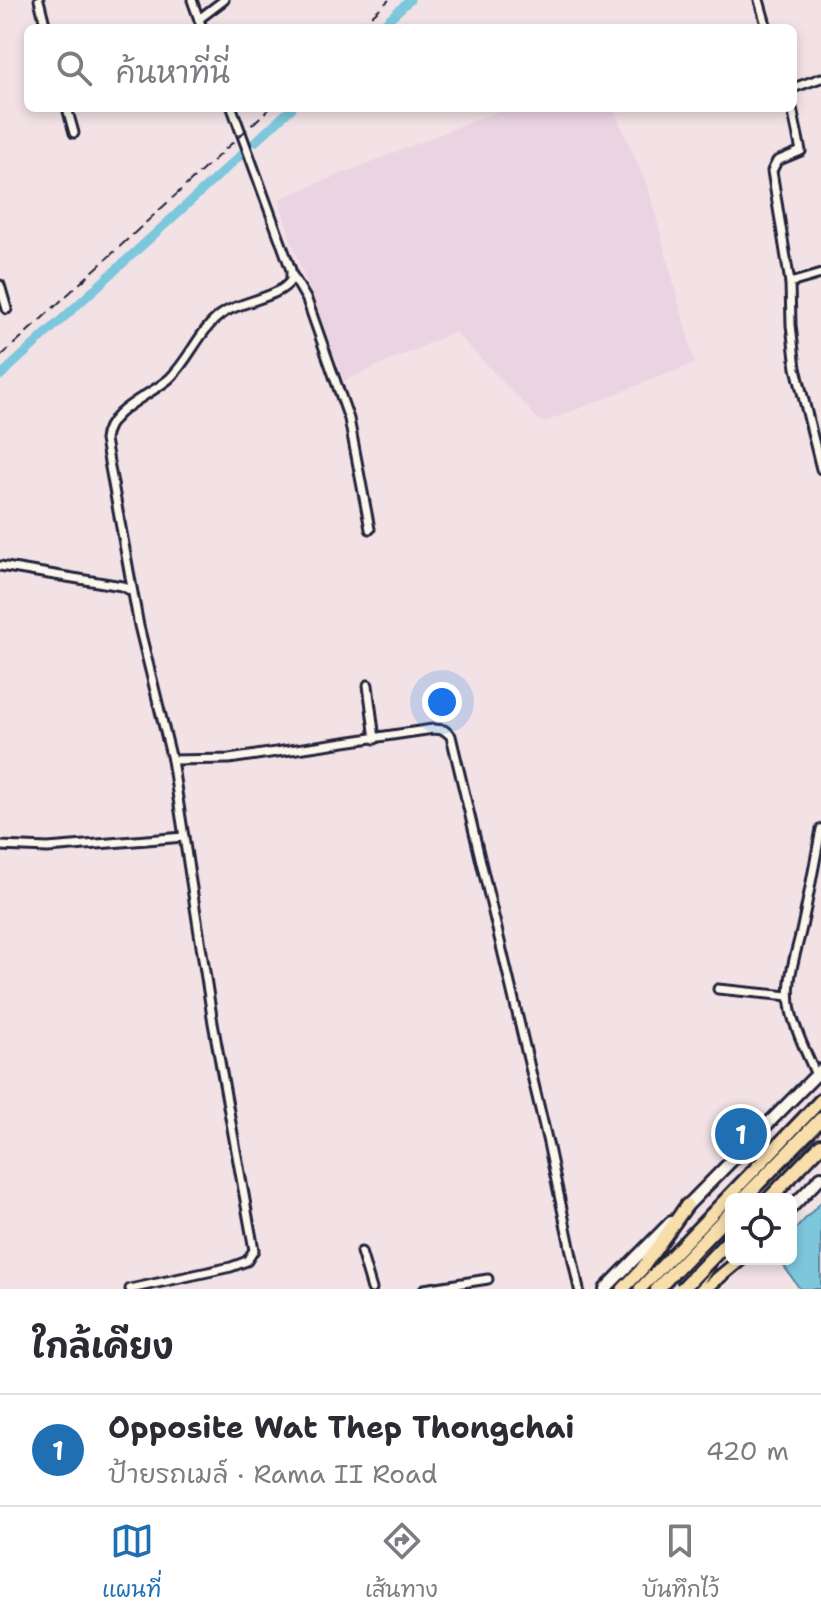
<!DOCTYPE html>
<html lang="th">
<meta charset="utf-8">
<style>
body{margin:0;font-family:"Shantell Sans","Playpen Sans Thai",sans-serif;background:#f2f2f3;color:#2b2b33}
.controls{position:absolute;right:24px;bottom:24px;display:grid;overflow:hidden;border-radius:12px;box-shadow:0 4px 12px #0003}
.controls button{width:72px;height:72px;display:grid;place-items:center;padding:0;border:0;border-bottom:2px solid #e1e1e2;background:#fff;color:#2b2b33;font:40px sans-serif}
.you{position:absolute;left:442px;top:702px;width:28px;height:28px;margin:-20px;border:6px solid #fff;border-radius:50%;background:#1a73e8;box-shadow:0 0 0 12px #1a73e833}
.badge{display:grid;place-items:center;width:52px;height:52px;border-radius:50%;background:#1f6fb2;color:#fff;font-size:26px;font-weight:700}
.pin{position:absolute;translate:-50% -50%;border:4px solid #fff;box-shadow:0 2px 8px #0006}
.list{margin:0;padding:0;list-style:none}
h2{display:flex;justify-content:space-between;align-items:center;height:104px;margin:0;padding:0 32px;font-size:34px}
h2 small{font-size:26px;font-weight:400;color:#7c7c81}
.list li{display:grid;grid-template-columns:52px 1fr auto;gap:24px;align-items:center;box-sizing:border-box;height:112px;padding:0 32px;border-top:2px solid #e1e1e2}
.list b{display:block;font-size:30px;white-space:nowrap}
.list p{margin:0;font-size:26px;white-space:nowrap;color:#7c7c81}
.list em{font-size:26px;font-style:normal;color:#7c7c81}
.icon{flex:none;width:44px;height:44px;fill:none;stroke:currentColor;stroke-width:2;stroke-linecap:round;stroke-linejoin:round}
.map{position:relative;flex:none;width:821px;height:1289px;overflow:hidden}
.search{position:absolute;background:#fff;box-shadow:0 4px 12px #0003;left:24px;right:24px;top:24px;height:88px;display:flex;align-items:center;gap:20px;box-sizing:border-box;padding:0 28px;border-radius:12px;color:#7c7c81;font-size:30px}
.sheet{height:216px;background:#fff}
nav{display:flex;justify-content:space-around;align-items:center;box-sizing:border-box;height:112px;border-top:2px solid #e1e1e2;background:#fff;font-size:22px;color:#7c7c81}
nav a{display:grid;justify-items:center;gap:4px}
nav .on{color:#1f6fb2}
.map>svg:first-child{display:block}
.built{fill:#ebd4e2}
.water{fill:#7dc7dd;stroke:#59859c;stroke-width:2}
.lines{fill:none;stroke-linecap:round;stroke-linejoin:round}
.canal{stroke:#7dc7dd;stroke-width:9}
.minor-casing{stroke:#22223b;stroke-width:13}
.secondary-casing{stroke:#22223b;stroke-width:16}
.trunk-casing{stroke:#22223b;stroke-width:17}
.motorway-casing{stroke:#22223b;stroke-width:18}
.minor{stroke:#fbf7ec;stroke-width:7}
.secondary{stroke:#fbf7ec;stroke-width:10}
.trunk{stroke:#f8deab;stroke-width:11}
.motorway{stroke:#f8deab;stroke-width:12}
.rail{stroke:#22223b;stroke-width:2;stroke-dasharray:12 6;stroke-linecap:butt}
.motorway-bridge-casing{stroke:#22223b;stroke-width:18;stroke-linecap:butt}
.motorway-bridge{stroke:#f8deab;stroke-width:12}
</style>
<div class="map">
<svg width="821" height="1289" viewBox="0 0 821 1289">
<rect width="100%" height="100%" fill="#f2e2e6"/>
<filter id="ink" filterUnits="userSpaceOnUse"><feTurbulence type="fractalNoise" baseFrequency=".0125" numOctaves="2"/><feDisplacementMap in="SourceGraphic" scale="16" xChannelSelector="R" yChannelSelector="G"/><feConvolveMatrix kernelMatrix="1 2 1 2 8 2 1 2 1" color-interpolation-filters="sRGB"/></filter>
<g filter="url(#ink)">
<!-- built -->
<path class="built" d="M505,108H613L649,190L695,363L542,423L455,332L344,381L291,241L279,199Z"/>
<!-- water -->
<path class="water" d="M821,1202V1289H800L779,1259H791V1234Z"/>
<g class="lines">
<!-- canal -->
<g class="canal">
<path d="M379,28L410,0"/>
<path d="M255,142L292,108"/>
<path d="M0,376L243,153"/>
</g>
<defs>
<g id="minor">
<path d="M39,0L46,28"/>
<path d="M192,0L202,28"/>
<path d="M759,0L767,28"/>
<path d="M199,19L224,0"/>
<path d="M793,88L821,78"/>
<path d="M67,108L74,133"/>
<path d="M821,274L790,283L791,325L796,368L821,469"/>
<path d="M293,276L307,300L349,419L370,529"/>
<path d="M790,283L772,171L777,161L801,151L792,108"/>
<path d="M0,285L7,309"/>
<path d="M0,566L122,586L132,591"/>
<path d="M368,685L375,739"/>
<path d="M172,760L229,759L433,729L444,730L451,736L548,1143L579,1289"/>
<path d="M0,846L48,848L184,837"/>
<path d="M718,989L789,996"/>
<path d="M816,1075C807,1054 796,1033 791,1011C785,981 796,955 802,927C809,894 815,862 821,829"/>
<path d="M361,1252L372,1289"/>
<path d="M130,1289L231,1267L247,1261L254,1250L213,1023L172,760L139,626L105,440C107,410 150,396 170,378C191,358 200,327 225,312C243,301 281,297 291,280V270L232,108"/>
<path d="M424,1289L488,1279"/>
</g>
<g id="secondary">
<path d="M791,1208L821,1177"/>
<path d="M682,1211L821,1070"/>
<path d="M605,1289L671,1222"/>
</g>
<g id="trunk">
<path d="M623,1289L641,1270L687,1205"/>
<path d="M640,1289L821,1100"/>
<path d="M693,1289L708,1267"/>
<path d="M705,1289L741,1259"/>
</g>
<g id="motorway">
<path d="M743,1199L821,1119"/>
<path d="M769,1199L821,1145"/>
<path d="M657,1289L731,1212"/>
</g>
</defs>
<!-- minor casing -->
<use href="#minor" class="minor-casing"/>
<!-- secondary casing -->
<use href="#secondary" class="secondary-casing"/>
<!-- trunk casing -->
<use href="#trunk" class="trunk-casing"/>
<!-- motorway casing -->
<use href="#motorway" class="motorway-casing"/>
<!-- minor -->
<use href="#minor" class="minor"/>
<!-- secondary -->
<use href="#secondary" class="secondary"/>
<!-- trunk -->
<use href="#trunk" class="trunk"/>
<!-- motorway -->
<use href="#motorway" class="motorway"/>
<!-- rail -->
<g class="rail">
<path d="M358,28L389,0"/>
<path d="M0,357L270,108"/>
</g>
<defs>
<path id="motorway-bridge" d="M682,1289L731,1238"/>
</defs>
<!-- motorway-bridge casing -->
<use href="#motorway-bridge" class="motorway-bridge-casing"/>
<!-- motorway-bridge -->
<use href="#motorway-bridge" class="motorway-bridge"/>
</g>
</g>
</svg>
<div class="controls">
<button><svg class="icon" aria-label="locate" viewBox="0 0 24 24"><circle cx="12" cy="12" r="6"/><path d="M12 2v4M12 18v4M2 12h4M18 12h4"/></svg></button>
</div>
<div class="you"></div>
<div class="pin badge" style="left:741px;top:1134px">1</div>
<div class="search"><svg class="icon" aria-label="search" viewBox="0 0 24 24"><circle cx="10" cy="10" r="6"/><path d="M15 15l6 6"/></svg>ค้นหาที่นี่</div>
</div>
<section class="sheet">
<h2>ใกล้เคียง<small></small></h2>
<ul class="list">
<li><span class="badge">1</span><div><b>Opposite Wat Thep Thongchai</b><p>ป้ายรถเมล์ · Rama II Road</p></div><em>420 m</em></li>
</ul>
</section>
<nav>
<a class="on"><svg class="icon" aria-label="map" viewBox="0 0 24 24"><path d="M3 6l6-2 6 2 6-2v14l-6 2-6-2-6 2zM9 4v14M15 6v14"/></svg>แผนที่</a>
<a><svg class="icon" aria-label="directions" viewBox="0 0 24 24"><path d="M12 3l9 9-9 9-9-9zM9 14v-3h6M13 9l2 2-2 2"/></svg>เส้นทาง</a>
<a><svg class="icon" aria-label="saved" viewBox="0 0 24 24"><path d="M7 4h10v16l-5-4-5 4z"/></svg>บันทึกไว้</a>
</nav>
